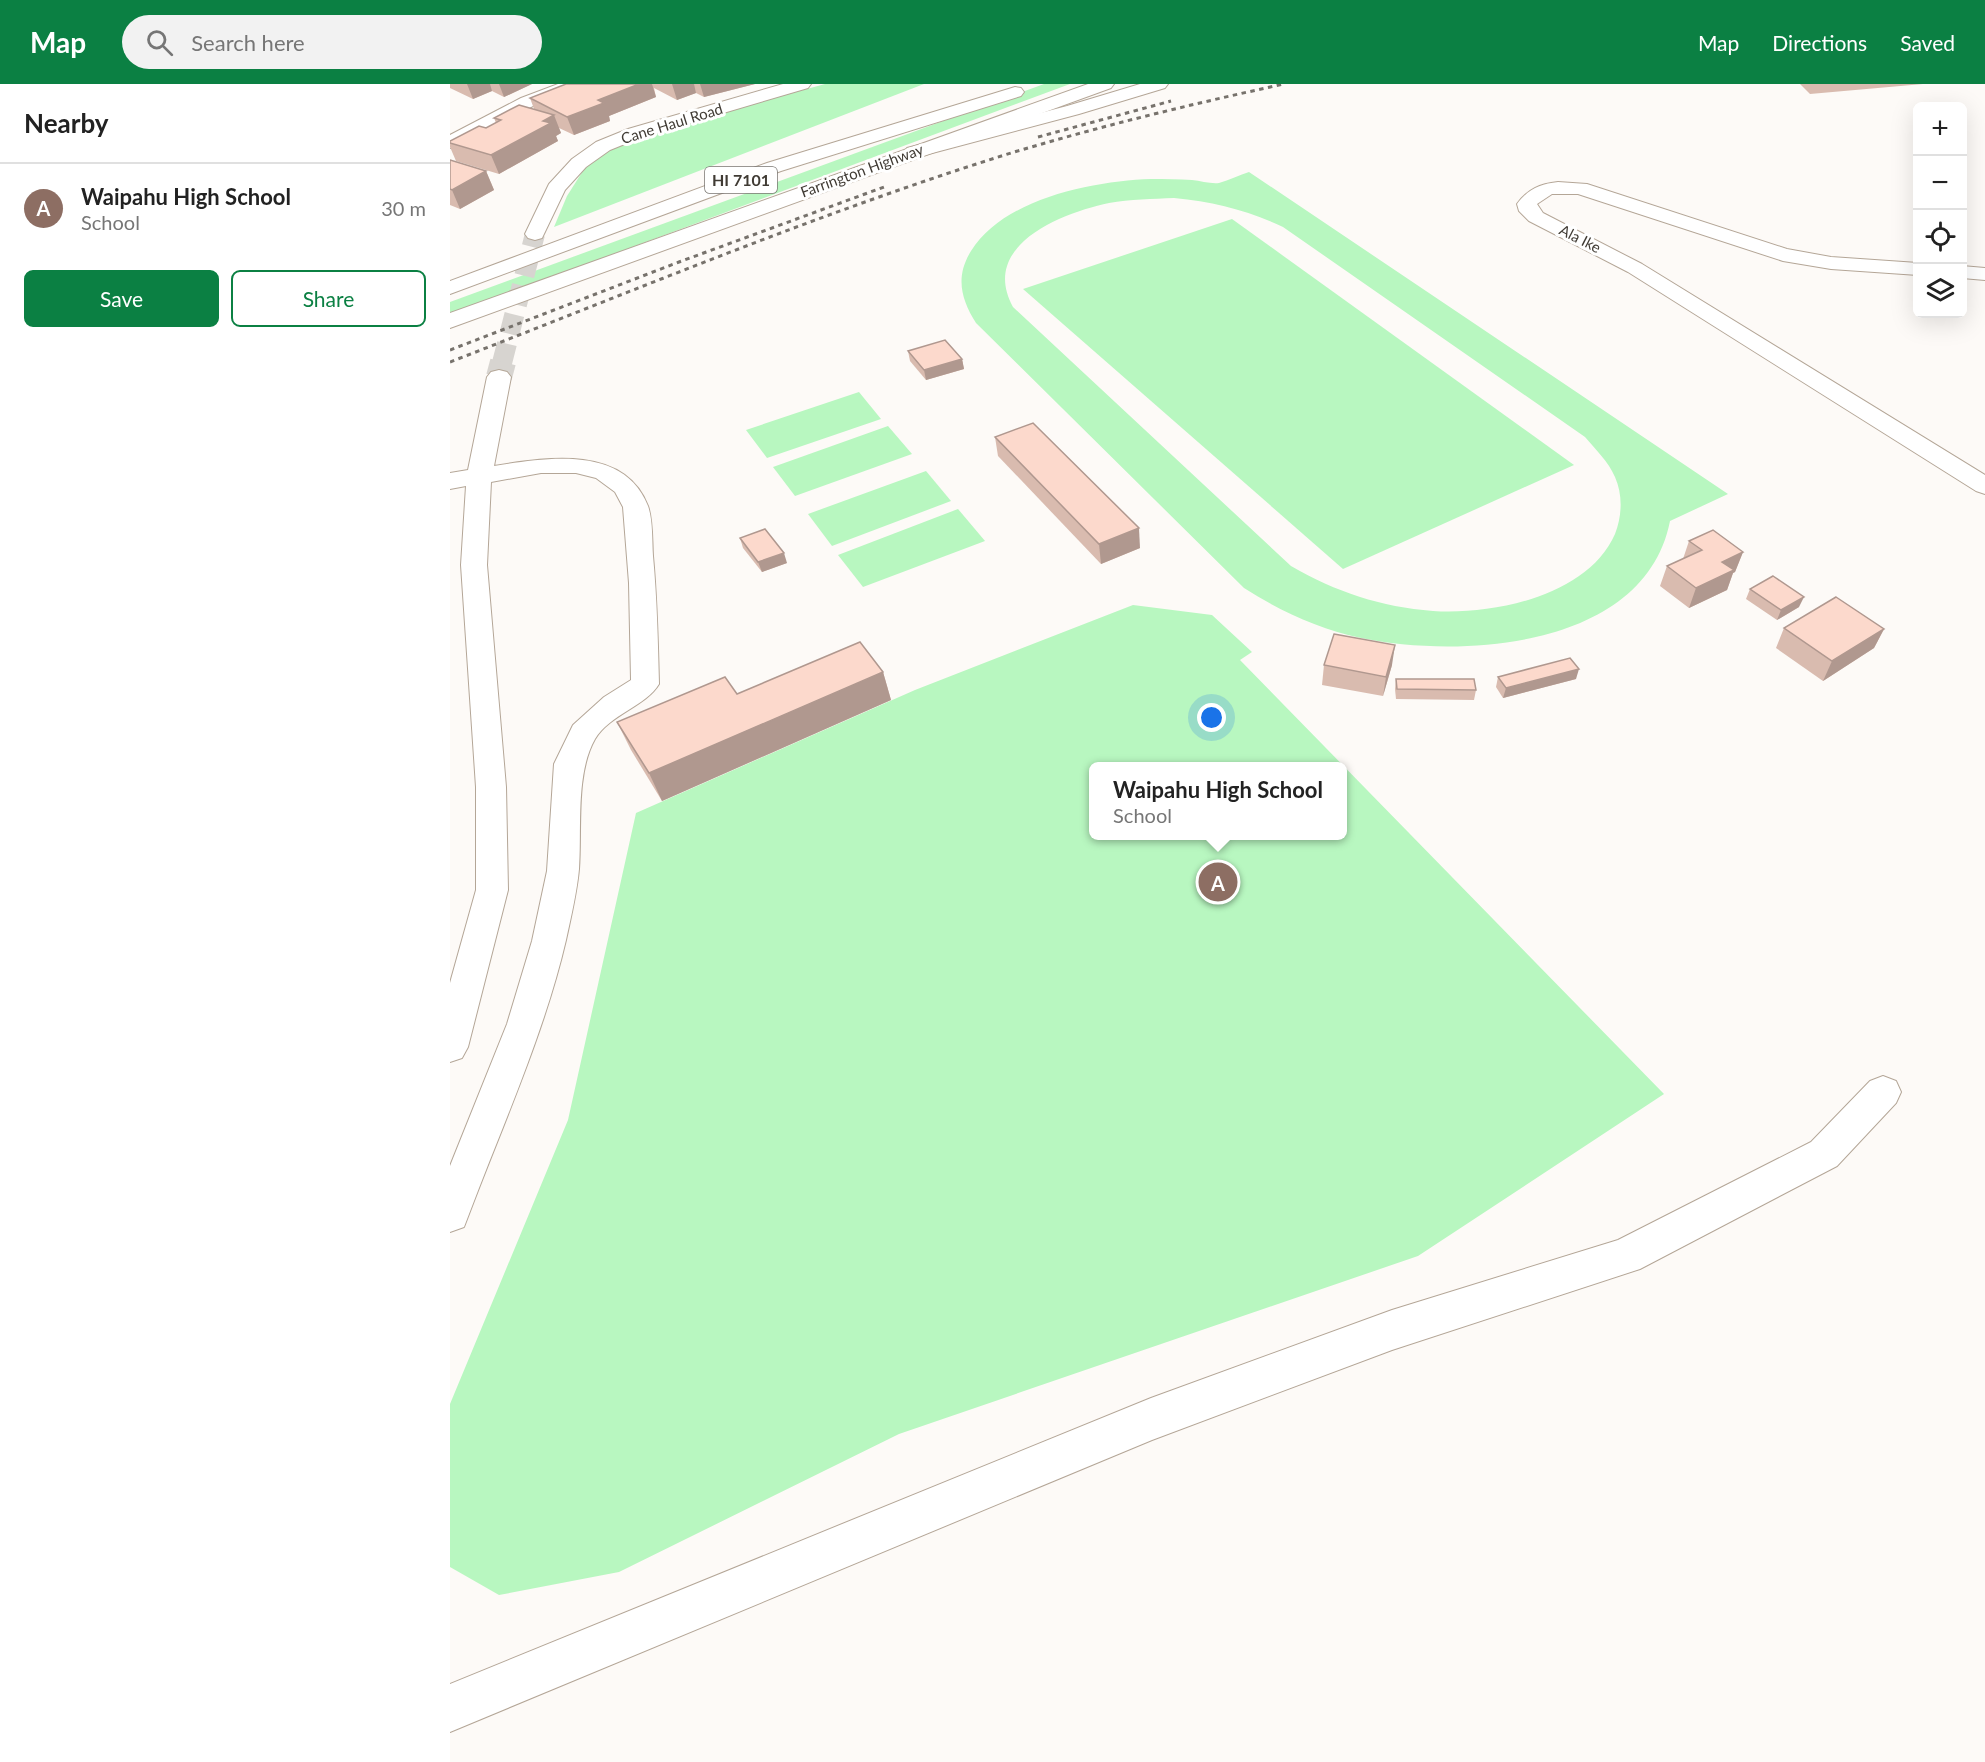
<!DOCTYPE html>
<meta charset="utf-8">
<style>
body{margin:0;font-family:Lato,sans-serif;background:#f2f2f2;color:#222}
.controls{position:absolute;right:18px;top:18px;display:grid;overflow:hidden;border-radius:9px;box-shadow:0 6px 24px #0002}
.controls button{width:54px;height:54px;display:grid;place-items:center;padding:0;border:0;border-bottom:2px solid #e0e0e0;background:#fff;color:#222;font:30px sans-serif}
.you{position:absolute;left:762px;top:634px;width:21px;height:21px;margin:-15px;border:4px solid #fff;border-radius:50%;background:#1a73e8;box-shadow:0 0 0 9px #1a73e833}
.badge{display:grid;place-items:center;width:39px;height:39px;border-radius:50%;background:#0b8043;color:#fff;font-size:20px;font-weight:700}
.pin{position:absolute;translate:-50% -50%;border:3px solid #fff;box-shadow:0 2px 6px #0006}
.popup{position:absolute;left:639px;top:678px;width:258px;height:78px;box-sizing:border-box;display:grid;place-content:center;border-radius:9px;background:#fff;filter:drop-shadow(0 2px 4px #0005);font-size:20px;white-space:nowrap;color:#767676}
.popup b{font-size:22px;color:#222}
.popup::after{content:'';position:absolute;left:50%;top:100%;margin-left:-12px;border:12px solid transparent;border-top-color:#fff}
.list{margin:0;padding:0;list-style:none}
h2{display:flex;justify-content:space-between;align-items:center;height:78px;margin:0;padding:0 24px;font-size:26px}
h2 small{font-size:20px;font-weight:400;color:#767676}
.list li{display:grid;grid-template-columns:39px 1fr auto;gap:18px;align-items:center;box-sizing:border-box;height:90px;padding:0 24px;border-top:2px solid #e0e0e0}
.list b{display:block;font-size:22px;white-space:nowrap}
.list p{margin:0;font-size:20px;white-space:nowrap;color:#767676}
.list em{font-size:20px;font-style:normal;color:#767676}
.actions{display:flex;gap:12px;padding:18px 24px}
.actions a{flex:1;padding:14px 0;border:2px solid #0b8043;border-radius:9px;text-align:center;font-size:21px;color:#0b8043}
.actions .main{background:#0b8043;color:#fff}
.icon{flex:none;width:33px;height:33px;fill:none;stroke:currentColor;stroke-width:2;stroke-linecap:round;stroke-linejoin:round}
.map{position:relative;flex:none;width:1535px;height:1678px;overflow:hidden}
header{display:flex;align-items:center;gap:36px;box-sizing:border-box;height:84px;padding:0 30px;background:#0b8043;color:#fff}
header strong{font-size:28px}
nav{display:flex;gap:33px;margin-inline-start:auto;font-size:21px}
.search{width:420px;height:54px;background:#f2f2f2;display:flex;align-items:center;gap:15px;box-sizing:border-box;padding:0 21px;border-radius:33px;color:#767676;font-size:22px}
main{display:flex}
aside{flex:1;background:#fff}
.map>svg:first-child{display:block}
.green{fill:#b8f7c0;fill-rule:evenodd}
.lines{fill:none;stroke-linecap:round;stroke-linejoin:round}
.minor-tunnel-far1{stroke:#d7d4d0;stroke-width:20;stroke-dasharray:20 10;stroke-linecap:butt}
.minor-tunnel{stroke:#d7d4d0;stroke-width:26;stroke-dasharray:26 13;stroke-linecap:butt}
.minor-casing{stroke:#b4a697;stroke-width:2}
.major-casing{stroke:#b4a697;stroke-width:2}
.highway-casing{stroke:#b4a697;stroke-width:2}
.minor{fill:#fff;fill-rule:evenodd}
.major{fill:#fff;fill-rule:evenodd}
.highway{fill:#fff;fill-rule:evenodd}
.rail{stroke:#77726c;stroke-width:3;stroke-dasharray:4.5 4.5;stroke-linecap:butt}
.wall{fill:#d9bbaf}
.shaded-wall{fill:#b0988f}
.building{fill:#fcd9cc;stroke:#b0988f;stroke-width:1.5}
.labels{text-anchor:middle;stroke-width:6;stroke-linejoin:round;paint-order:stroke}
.far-street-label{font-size:15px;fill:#403b34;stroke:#fff}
.shield{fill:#fff;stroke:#797671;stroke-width:1.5}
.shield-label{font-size:16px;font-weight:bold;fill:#403b34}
</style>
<header>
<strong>Map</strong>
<div class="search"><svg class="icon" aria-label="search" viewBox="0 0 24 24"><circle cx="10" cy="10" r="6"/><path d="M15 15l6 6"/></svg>Search here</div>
<nav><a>Map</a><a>Directions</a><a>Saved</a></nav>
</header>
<main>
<aside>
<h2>Nearby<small></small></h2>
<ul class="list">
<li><span class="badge" style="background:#8d6e63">A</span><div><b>Waipahu High School</b><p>School</p></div><em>30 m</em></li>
</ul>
<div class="actions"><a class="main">Save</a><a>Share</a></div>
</aside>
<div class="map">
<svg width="1535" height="1678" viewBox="0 0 1535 1678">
<rect width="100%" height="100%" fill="#fdfaf7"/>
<!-- green -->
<g class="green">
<path d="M375,0H474L104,143L117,112L136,82L172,59L210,45Z"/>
<path d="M594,0H620L0,231V218Z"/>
<path d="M799,88L1278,410L1220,437C1195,564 1013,575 911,554C869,545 830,527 794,504L526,239C511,215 505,193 521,167C554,114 644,97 701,95C715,95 729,95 742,96C751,97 761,100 769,99C779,96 790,91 799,88ZM724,114C764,118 797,126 833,143L1135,353C1146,366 1158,377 1165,393C1173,411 1172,432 1165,450C1138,512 1043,531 983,527C931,523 886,508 841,482L563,223C529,161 612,129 659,119C680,115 703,115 724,114Z"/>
<path d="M782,135L1124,381L893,485L573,205Z"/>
<path d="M409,308L431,335L317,374L296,346Z"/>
<path d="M438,342L462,370L345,412L323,383Z"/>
<path d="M476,387L501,417L382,462L358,430Z"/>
<path d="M508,425L535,457L413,503L388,471Z"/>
<path d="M683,521L762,531L802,568L790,576L1214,1010L968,1172L449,1350L169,1488L49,1511L0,1483V1320L118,1036L186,729L465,606ZM644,682H892V752H644Z"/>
</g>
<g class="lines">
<!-- minor-tunnel-far1 -->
<path class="minor-tunnel-far1" d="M52,279L85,150"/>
<!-- minor-tunnel -->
<path class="minor-tunnel" d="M49,293L53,278"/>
<defs>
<g id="minor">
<path d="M108,0H133L130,4L83,22L0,64V51L71,14Z"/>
<path d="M333,0H361L358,4L192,53L160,66L136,83L115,106L92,154L85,156L78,154L75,150L99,100L122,75L146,58L178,45Z"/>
<path d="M1108,98L1137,100L1337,165L1381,173L1468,179V191L1381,185L1333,177L1128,110H1102L1087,120L1093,129L1192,180L1535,391V410L1526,407L1178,188L1079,137L1069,127L1067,120C1078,105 1090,100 1108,98Z"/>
<path d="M1512,182L1535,184V196L1512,194Z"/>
<path d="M49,286L57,288L61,293L44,382C95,374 174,360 198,422C203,436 202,457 203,472C207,514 208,557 209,600C196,622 159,631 145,655C125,690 132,746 129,785C127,808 121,833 116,856C94,950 53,1040 19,1130L14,1143L0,1148V1082L57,940L82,857L97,787L104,680L123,641L154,613L181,596L179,499L173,423L165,408L146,394L126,389H91L41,398L37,481L56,703L58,806L18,963L12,974L0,978V899L26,806V703L11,481L16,402L0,405V389L18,386L37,293L41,288Z"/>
<path d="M1433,992L1446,997L1451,1008L1446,1019L1387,1082L1190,1185L942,1266L702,1356L0,1648V1600L701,1314L942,1226L1168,1156L1361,1058L1420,997Z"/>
</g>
<g id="major">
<path d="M638,0H664L661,4L0,244V229Z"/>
<path d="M565,3L571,4L574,8L571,12L331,87L0,210V197L317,79Z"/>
</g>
<path id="highway" d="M690,0H718L715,4L629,30L471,72H457L454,68L457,64L617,22Z"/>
</defs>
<!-- minor casing -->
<use href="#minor" class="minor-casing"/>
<!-- major casing -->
<use href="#major" class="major-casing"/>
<!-- highway casing -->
<use href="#highway" class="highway-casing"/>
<!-- minor -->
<use href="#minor" class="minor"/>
<!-- major -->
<use href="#major" class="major"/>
<!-- highway -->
<use href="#highway" class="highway"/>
<!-- rail -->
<g class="rail">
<path d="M588,53L721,17"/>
<path d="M0,266L229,178L434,103"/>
<path d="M0,278C186,206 371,128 561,69C651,42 742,20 834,0"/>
</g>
</g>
<!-- wall -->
<g class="wall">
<path d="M0,0H82L54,13L42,7L23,15L0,4Z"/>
<path d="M116,0H305L254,13L246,9L227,16L204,4L206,13L159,32L160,37L124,51L109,44L111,49L106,52L108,57L49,90L6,77L0,63V57L36,44L46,39L44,34L84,25L80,14Z"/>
<path d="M1350,0H1473L1360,10Z"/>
<path d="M0,76L36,87L44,106L10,125L0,121Z"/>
<path d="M458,267L512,275L514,285L476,296L460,277Z"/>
<path d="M545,353L690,464L651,480L548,372Z"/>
<path d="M290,454L337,479L312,488L293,464Z"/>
<path d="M1239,457L1293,468L1285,488L1283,489L1277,506L1239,524L1210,502L1217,482L1233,475Z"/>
<path d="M1300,505L1349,523L1327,536L1296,515Z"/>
<path d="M1334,544L1434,545L1424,564L1373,597L1326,564Z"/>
<path d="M874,581H942L933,612L872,601Z"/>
<path d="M433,588L441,616L212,717L181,666L167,638L287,610Z"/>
<path d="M1048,593L1126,595L1053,614L1046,603Z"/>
<path d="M946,595L1026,606L1024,616L946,615L945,605Z"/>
</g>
<!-- shaded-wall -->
<g class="shaded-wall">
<path d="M17,0H40L42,7L23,15Z"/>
<path d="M49,0H82L54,13Z"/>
<path d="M189,0H202L206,13L159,32L160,37L124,51L117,33L148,16Z"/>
<path d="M222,0H244L246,9L227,16Z"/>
<path d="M250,0H305L254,13Z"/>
<path d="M104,31L111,49L106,52L108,57L49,90L41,71L93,37Z"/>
<path d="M36,87L44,106L10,125L2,106Z"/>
<path d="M512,275L514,285L476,296L474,286Z"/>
<path d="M689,444L690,464L651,480L649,460Z"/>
<path d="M1293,468L1285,488L1283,489L1277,506L1239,524L1246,504L1272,478Z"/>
<path d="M334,469L337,479L312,488L308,478Z"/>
<path d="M1354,513L1349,523L1327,536L1331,526Z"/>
<path d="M1434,545L1424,564L1373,597L1382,577Z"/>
<path d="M945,561L942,581L933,612L936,593Z"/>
<path d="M1129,585L1126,595L1053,614L1056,604Z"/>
<path d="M433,588L441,616L212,717L199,689Z"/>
</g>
<!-- building -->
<g class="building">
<path d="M116,0H189L148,16L154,19L117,33L80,14Z"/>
<path d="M69,21L104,31L93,37L101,39L41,71L0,59V57L29,42L36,44L51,36L44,34Z"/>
<path d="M0,76L36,87L2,106L0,105Z"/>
<path d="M495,256L512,275L474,286L458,267Z"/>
<path d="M583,339L689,444L649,460L545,353Z"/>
<path d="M315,445L334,469L308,478L290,454Z"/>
<path d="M1263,446L1293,468L1272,478L1284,486L1246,504L1217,482L1252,466L1239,457Z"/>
<path d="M1323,492L1354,513L1331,526L1300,505Z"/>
<path d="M1386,513L1434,545L1382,577L1334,544Z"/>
<path d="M884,550L945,561L936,593L874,581Z"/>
<path d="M410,558L433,588L199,689L167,638L275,593L287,610Z"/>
<path d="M1120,574L1129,585L1056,604L1048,593Z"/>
<path d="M946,595H1024L1026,606L947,605Z"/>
</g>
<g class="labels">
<!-- far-street labels -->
<g class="far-street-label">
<text transform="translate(222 40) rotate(-17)" y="5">Cane Haul Road</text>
<text transform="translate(412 87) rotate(-20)" y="5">Farrington Highway</text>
<text transform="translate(1130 155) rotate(27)" y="5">Ala Ike</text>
</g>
<!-- shield labels -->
<rect class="shield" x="255" y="83" width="72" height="26" rx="4.5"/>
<g class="shield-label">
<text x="291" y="102">HI 7101</text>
</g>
</g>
</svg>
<div class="controls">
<button>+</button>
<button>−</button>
<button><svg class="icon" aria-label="locate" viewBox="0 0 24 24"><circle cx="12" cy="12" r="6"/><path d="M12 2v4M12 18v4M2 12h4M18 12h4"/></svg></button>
<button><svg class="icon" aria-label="layers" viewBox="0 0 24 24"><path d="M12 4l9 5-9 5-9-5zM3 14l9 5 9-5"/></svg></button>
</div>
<div class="you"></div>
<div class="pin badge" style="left:768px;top:798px;background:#8d6e63">A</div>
<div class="popup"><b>Waipahu High School</b>School</div>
</div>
</main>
